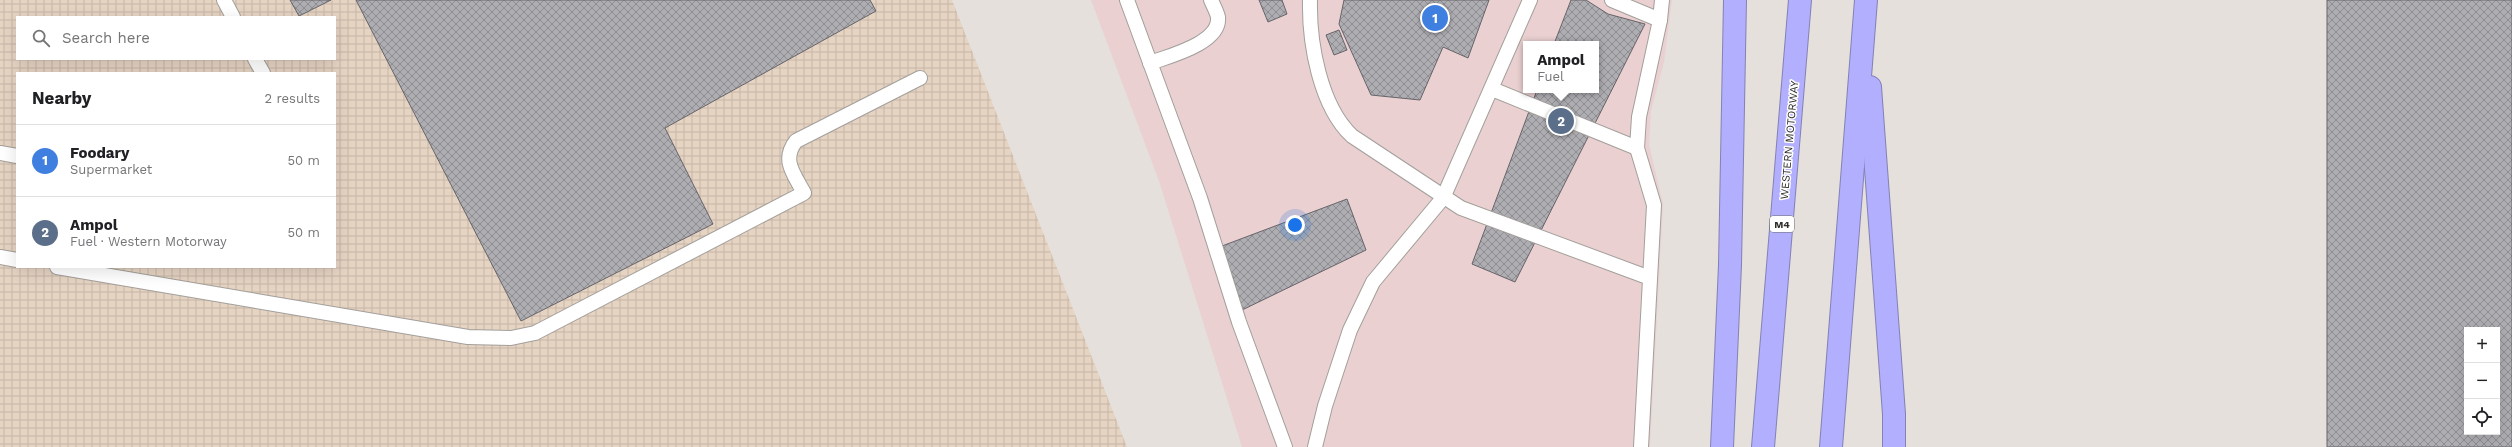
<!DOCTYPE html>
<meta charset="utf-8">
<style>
body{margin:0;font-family:"Work Sans",sans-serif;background:#f2f2f2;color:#202124}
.controls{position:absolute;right:12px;bottom:12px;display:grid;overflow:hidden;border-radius:0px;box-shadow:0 4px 16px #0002}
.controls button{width:36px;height:36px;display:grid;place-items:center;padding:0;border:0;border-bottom:1px solid #e0e0e0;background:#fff;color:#202124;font:20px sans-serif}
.you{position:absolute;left:1295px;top:225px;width:14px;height:14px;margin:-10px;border:3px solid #fff;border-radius:50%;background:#1a73e8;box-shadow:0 0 0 6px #1a73e833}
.badge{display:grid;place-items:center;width:26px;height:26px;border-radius:50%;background:#0b8043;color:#fff;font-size:13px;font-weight:700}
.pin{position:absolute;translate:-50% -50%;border:2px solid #fff;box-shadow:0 1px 4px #0006}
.popup{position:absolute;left:1523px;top:41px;width:76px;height:52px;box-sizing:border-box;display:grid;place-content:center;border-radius:0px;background:#fff;filter:drop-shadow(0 1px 3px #0005);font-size:13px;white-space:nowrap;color:#757577}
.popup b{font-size:15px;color:#202124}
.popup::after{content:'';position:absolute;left:50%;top:100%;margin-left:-8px;border:8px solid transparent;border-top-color:#fff}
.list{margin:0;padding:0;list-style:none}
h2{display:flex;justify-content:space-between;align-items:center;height:52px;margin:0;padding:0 16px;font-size:17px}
h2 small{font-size:13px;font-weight:400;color:#757577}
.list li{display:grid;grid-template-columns:26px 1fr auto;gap:12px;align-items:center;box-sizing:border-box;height:72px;padding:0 16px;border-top:1px solid #e0e0e0}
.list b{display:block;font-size:15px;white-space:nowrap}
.list p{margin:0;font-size:13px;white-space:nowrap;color:#757577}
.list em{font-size:13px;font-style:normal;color:#757577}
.icon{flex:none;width:22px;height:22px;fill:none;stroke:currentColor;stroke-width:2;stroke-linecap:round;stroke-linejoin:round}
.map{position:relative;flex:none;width:2512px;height:447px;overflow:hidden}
.search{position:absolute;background:#fff;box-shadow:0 4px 16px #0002;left:16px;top:16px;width:320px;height:44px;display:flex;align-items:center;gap:10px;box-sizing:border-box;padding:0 14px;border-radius:0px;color:#757577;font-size:15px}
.panel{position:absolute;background:#fff;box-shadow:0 4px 16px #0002;left:16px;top:72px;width:320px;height:196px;border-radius:0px}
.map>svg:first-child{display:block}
.commercial{fill:#ead0d1;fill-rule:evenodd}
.industrial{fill:url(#industrial-grid);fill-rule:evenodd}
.building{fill:url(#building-cross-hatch);stroke:#666469;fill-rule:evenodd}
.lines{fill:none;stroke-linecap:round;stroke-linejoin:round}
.lane-casing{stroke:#a39f9b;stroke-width:16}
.highway-casing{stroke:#8381b4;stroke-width:24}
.lane{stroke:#fff;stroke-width:14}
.highway{stroke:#b2affe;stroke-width:22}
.labels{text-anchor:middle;stroke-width:3;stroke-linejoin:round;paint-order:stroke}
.shield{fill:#fff;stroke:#6c6b6a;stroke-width:1}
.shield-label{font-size:10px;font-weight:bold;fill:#2d2c2a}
.street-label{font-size:11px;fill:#2d2c2a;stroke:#fff}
</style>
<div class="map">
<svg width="2512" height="447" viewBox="0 0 2512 447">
<defs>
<pattern id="industrial-grid" width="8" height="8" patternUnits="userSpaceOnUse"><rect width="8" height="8" fill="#e6d4c3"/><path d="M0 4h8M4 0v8" fill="none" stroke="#c6b6a8"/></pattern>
<pattern id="building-cross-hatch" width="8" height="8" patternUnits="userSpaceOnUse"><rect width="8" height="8" fill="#aeadb2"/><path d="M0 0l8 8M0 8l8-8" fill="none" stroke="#8e8d91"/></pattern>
</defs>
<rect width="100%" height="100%" fill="#e5e0dc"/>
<!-- commercial -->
<path class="commercial" d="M1091,0H1672L1664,62L1651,111L1649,144L1663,205L1650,447H1242L1159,181ZM1526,44H1596V90H1526Z"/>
<!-- industrial -->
<path class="industrial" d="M0,0H952L1127,447H0ZM17,17H335V59H17ZM17,73H335V267H17Z"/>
<!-- building -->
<g class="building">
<path d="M290,0H331L299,16Z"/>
<path d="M356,0H870L876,11L665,128L713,224L521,321Z"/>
<path d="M1259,0H1282L1287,14L1268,22Z"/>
<path d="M1344,0H1489L1468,58L1443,47L1420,100L1371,95L1339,24Z"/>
<path d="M1571,0H1586L1608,14L1645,24L1515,282L1472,264L1537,90H1596V44H1554Z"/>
<path d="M2327,0H2512V447H2327ZM2467,330H2497V432H2467Z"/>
<path d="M1339,30L1347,50L1334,55L1326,35Z"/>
<path d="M1347,199L1366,250L1240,311L1233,277L1214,249Z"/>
</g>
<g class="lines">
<defs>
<g id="lane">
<path d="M224,0L233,17"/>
<path d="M1127,0L1200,198L1239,322L1285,447"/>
<path d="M1310,0C1309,43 1320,106 1352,136L1461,208L1650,278"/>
<path d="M1612,0L1660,20"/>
<path d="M255,59L263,73"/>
<path d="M1150,63C1169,56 1221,43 1218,17C1217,12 1213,5 1211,0"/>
<path d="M1492,89L1637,148"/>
<path d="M0,153L17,156"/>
<path d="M0,257L17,260"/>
<path d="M57,267L468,337L511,338L535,333L804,193C794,174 781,160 796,141L920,78"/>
<path d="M1315,447L1325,406L1350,330L1373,282L1443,198L1530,0"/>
<path d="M1641,447L1654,205L1637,148L1639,117L1660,20L1662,0"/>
</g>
<g id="highway">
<path d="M1870,87L1894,414V447"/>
<path d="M1722,447L1730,265L1735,0"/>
<path d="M1763,447L1800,0"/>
<path d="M1831,447L1866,0"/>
</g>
</defs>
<!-- lane casing -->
<use href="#lane" class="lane-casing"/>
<!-- highway casing -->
<use href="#highway" class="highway-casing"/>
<!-- lane -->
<use href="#lane" class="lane"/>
<!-- highway -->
<use href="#highway" class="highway"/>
</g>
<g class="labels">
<!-- shield labels -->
<rect class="shield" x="1770" y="216" width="24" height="16" rx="3"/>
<g class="shield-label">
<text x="1782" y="228">M4</text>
</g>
<!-- street labels -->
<g class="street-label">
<text transform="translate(1789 140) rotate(-85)" y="4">WESTERN MOTORWAY</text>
</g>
</g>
</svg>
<div class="controls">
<button>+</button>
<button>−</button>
<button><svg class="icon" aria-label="locate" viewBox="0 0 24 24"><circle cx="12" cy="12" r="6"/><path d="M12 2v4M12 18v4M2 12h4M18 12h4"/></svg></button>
</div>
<div class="you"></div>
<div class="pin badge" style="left:1435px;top:18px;background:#3f7fe0">1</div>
<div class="pin badge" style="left:1561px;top:121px;background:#5c6f8a">2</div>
<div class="popup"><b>Ampol</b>Fuel</div>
<div class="search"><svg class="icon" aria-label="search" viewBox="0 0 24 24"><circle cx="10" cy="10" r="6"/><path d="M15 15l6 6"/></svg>Search here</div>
<section class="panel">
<h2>Nearby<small>2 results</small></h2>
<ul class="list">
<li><span class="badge" style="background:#3f7fe0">1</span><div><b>Foodary</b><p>Supermarket</p></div><em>50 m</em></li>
<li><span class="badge" style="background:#5c6f8a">2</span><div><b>Ampol</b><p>Fuel · Western Motorway</p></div><em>50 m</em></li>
</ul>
</section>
</div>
